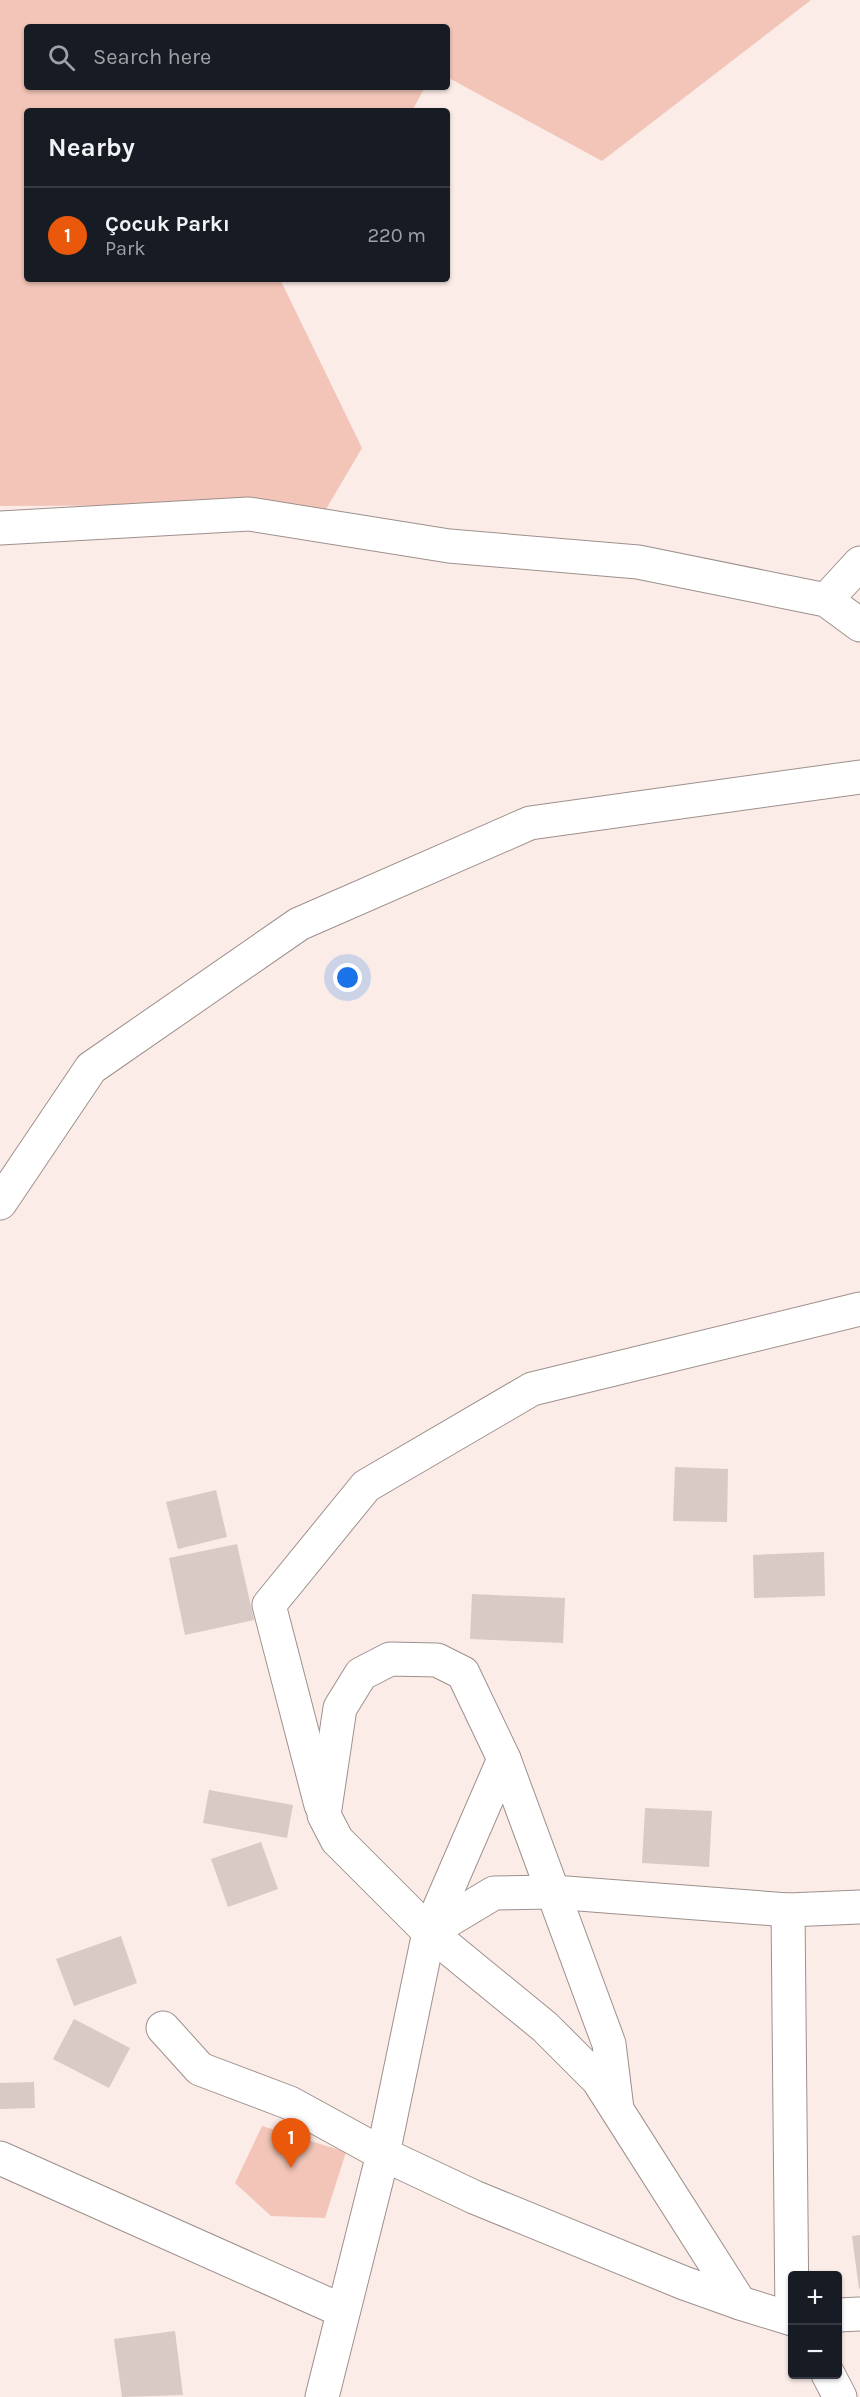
<!DOCTYPE html>
<meta charset="utf-8">
<style>
body{margin:0;font-family:Karla,sans-serif;background:#20242c;color:#f1f3f6}
.controls{position:absolute;right:18px;bottom:18px;display:grid;overflow:hidden;border-radius:6px;box-shadow:0 2px 4px #0004}
.controls button{width:54px;height:54px;display:grid;place-items:center;padding:0;border:0;border-bottom:2px solid #363941;background:#171b24;color:#f1f3f6;font:30px sans-serif}
.you{position:absolute;left:348px;top:978px;width:21px;height:21px;margin:-15px;border:4px solid #fff;border-radius:50%;background:#1a73e8;box-shadow:0 0 0 9px #1a73e833}
.badge{display:grid;place-items:center;width:39px;height:39px;border-radius:50%;background:#ea580c;color:#fff;font-size:20px;font-weight:700}
.pin{position:absolute;translate:-50% -50px;filter:drop-shadow(0 2px 3px #0008)}
.pin::after{content:'';position:absolute;top:32px;width:21px;height:18px;background:inherit;clip-path:polygon(0 0,100% 0,50% 100%)}
.list{margin:0;padding:0;list-style:none}
h2{display:flex;justify-content:space-between;align-items:center;height:78px;margin:0;padding:0 24px;font-size:26px}
h2 small{font-size:20px;font-weight:400;color:#9ea1a6}
.list li{display:grid;grid-template-columns:39px 1fr auto;gap:18px;align-items:center;box-sizing:border-box;height:96px;padding:0 24px;border-top:2px solid #363941}
.list b{display:block;font-size:22px;white-space:nowrap}
.list p{margin:0;font-size:20px;white-space:nowrap;color:#9ea1a6}
.list em{font-size:20px;font-style:normal;color:#9ea1a6}
.icon{flex:none;width:33px;height:33px;fill:none;stroke:currentColor;stroke-width:2;stroke-linecap:round;stroke-linejoin:round}
.map{position:relative;flex:none;width:860px;height:2397px;overflow:hidden}
.search{position:absolute;background:#171b24;box-shadow:0 2px 4px #0004;left:24px;top:24px;width:426px;height:66px;display:flex;align-items:center;gap:15px;box-sizing:border-box;padding:0 21px;border-radius:6px;color:#9ea1a6;font-size:22px}
.panel{position:absolute;background:#171b24;box-shadow:0 2px 4px #0004;left:24px;top:108px;width:426px;height:174px;border-radius:6px}
.map>svg:first-child{display:block}
.green{fill:#f2c5b8}
.building{fill:#d8cac5}
.lines{fill:none;stroke-linecap:round;stroke-linejoin:round}
.street-casing{stroke:#9d908c;stroke-width:35}
.secondary-casing{stroke:#9d908c;stroke-width:35}
.street{stroke:#fff;stroke-width:33}
.secondary{stroke:#fff;stroke-width:33}
</style>
<div class="map">
<svg width="860" height="2397" viewBox="0 0 860 2397">
<rect width="100%" height="100%" fill="#fbece8"/>
<!-- green -->
<g class="green">
<path d="M0,0H811L602,161L447,77V27H27V87H425L412,111H27V279H280L362,448L325,511L213,505L0,506Z"/>
<path d="M262,2126L346,2152L325,2218L271,2216L235,2183Z"/>
</g>
<!-- building -->
<g class="building">
<path d="M675,1467L728,1469L727,1522L673,1521Z"/>
<path d="M216,1490L227,1537L178,1549L166,1502Z"/>
<path d="M237,1544L254,1620L185,1635L169,1558Z"/>
<path d="M824,1552L825,1596L754,1598L753,1555Z"/>
<path d="M472,1594L565,1598L563,1643L470,1639Z"/>
<path d="M209,1790L293,1805L287,1838L203,1823Z"/>
<path d="M645,1808L712,1811L709,1867L642,1863Z"/>
<path d="M261,1842L278,1889L228,1907L211,1859Z"/>
<path d="M121,1936L137,1983L74,2006L56,1959Z"/>
<path d="M74,2019L130,2048L109,2088L53,2059Z"/>
<path d="M34,2082L35,2108L0,2109V2083Z"/>
<path d="M860,2235V2288L859,2289L852,2236Z"/>
<path d="M175,2331L183,2395L122,2397L114,2339Z"/>
</g>
<g class="lines">
<defs>
<g id="street">
<path d="M826,600L860,563"/>
<path d="M0,1203L91,1068L299,924L530,823L860,777"/>
<path d="M321,1805L269,1605L366,1486L532,1389L860,1309"/>
<path d="M788,1910L792,2318"/>
<path d="M429,1932L494,1893L553,1892L788,1910L860,1907"/>
<path d="M163,2028L200,2069L290,2103L383,2154L474,2197L684,2283L740,2303"/>
<path d="M617,2109L609,2044L504,1759L463,1673L437,1660L390,1659L361,1674L340,1708L324,1815L337,1840L429,1932L545,2027L598,2080L740,2303L792,2319"/>
<path d="M0,2158L343,2311"/>
<path d="M838,2315L860,2314"/>
<path d="M828,2374L840,2397"/>
<path d="M322,2397L383,2154L429,1932L504,1759"/>
</g>
<path id="secondary" d="M0,528L249,514L449,546L638,562L826,600L860,625"/>
</defs>
<!-- street casing -->
<use href="#street" class="street-casing"/>
<!-- secondary casing -->
<use href="#secondary" class="secondary-casing"/>
<!-- street -->
<use href="#street" class="street"/>
<!-- secondary -->
<use href="#secondary" class="secondary"/>
</g>
</svg>
<div class="controls">
<button>+</button>
<button>−</button>
</div>
<div class="you"></div>
<div class="pin badge" style="left:291px;top:2168px">1</div>
<div class="search"><svg class="icon" aria-label="search" viewBox="0 0 24 24"><circle cx="10" cy="10" r="6"/><path d="M15 15l6 6"/></svg>Search here</div>
<section class="panel">
<h2>Nearby<small></small></h2>
<ul class="list">
<li><span class="badge">1</span><div><b>Çocuk Parkı</b><p>Park</p></div><em>220 m</em></li>
</ul>
</section>
</div>
